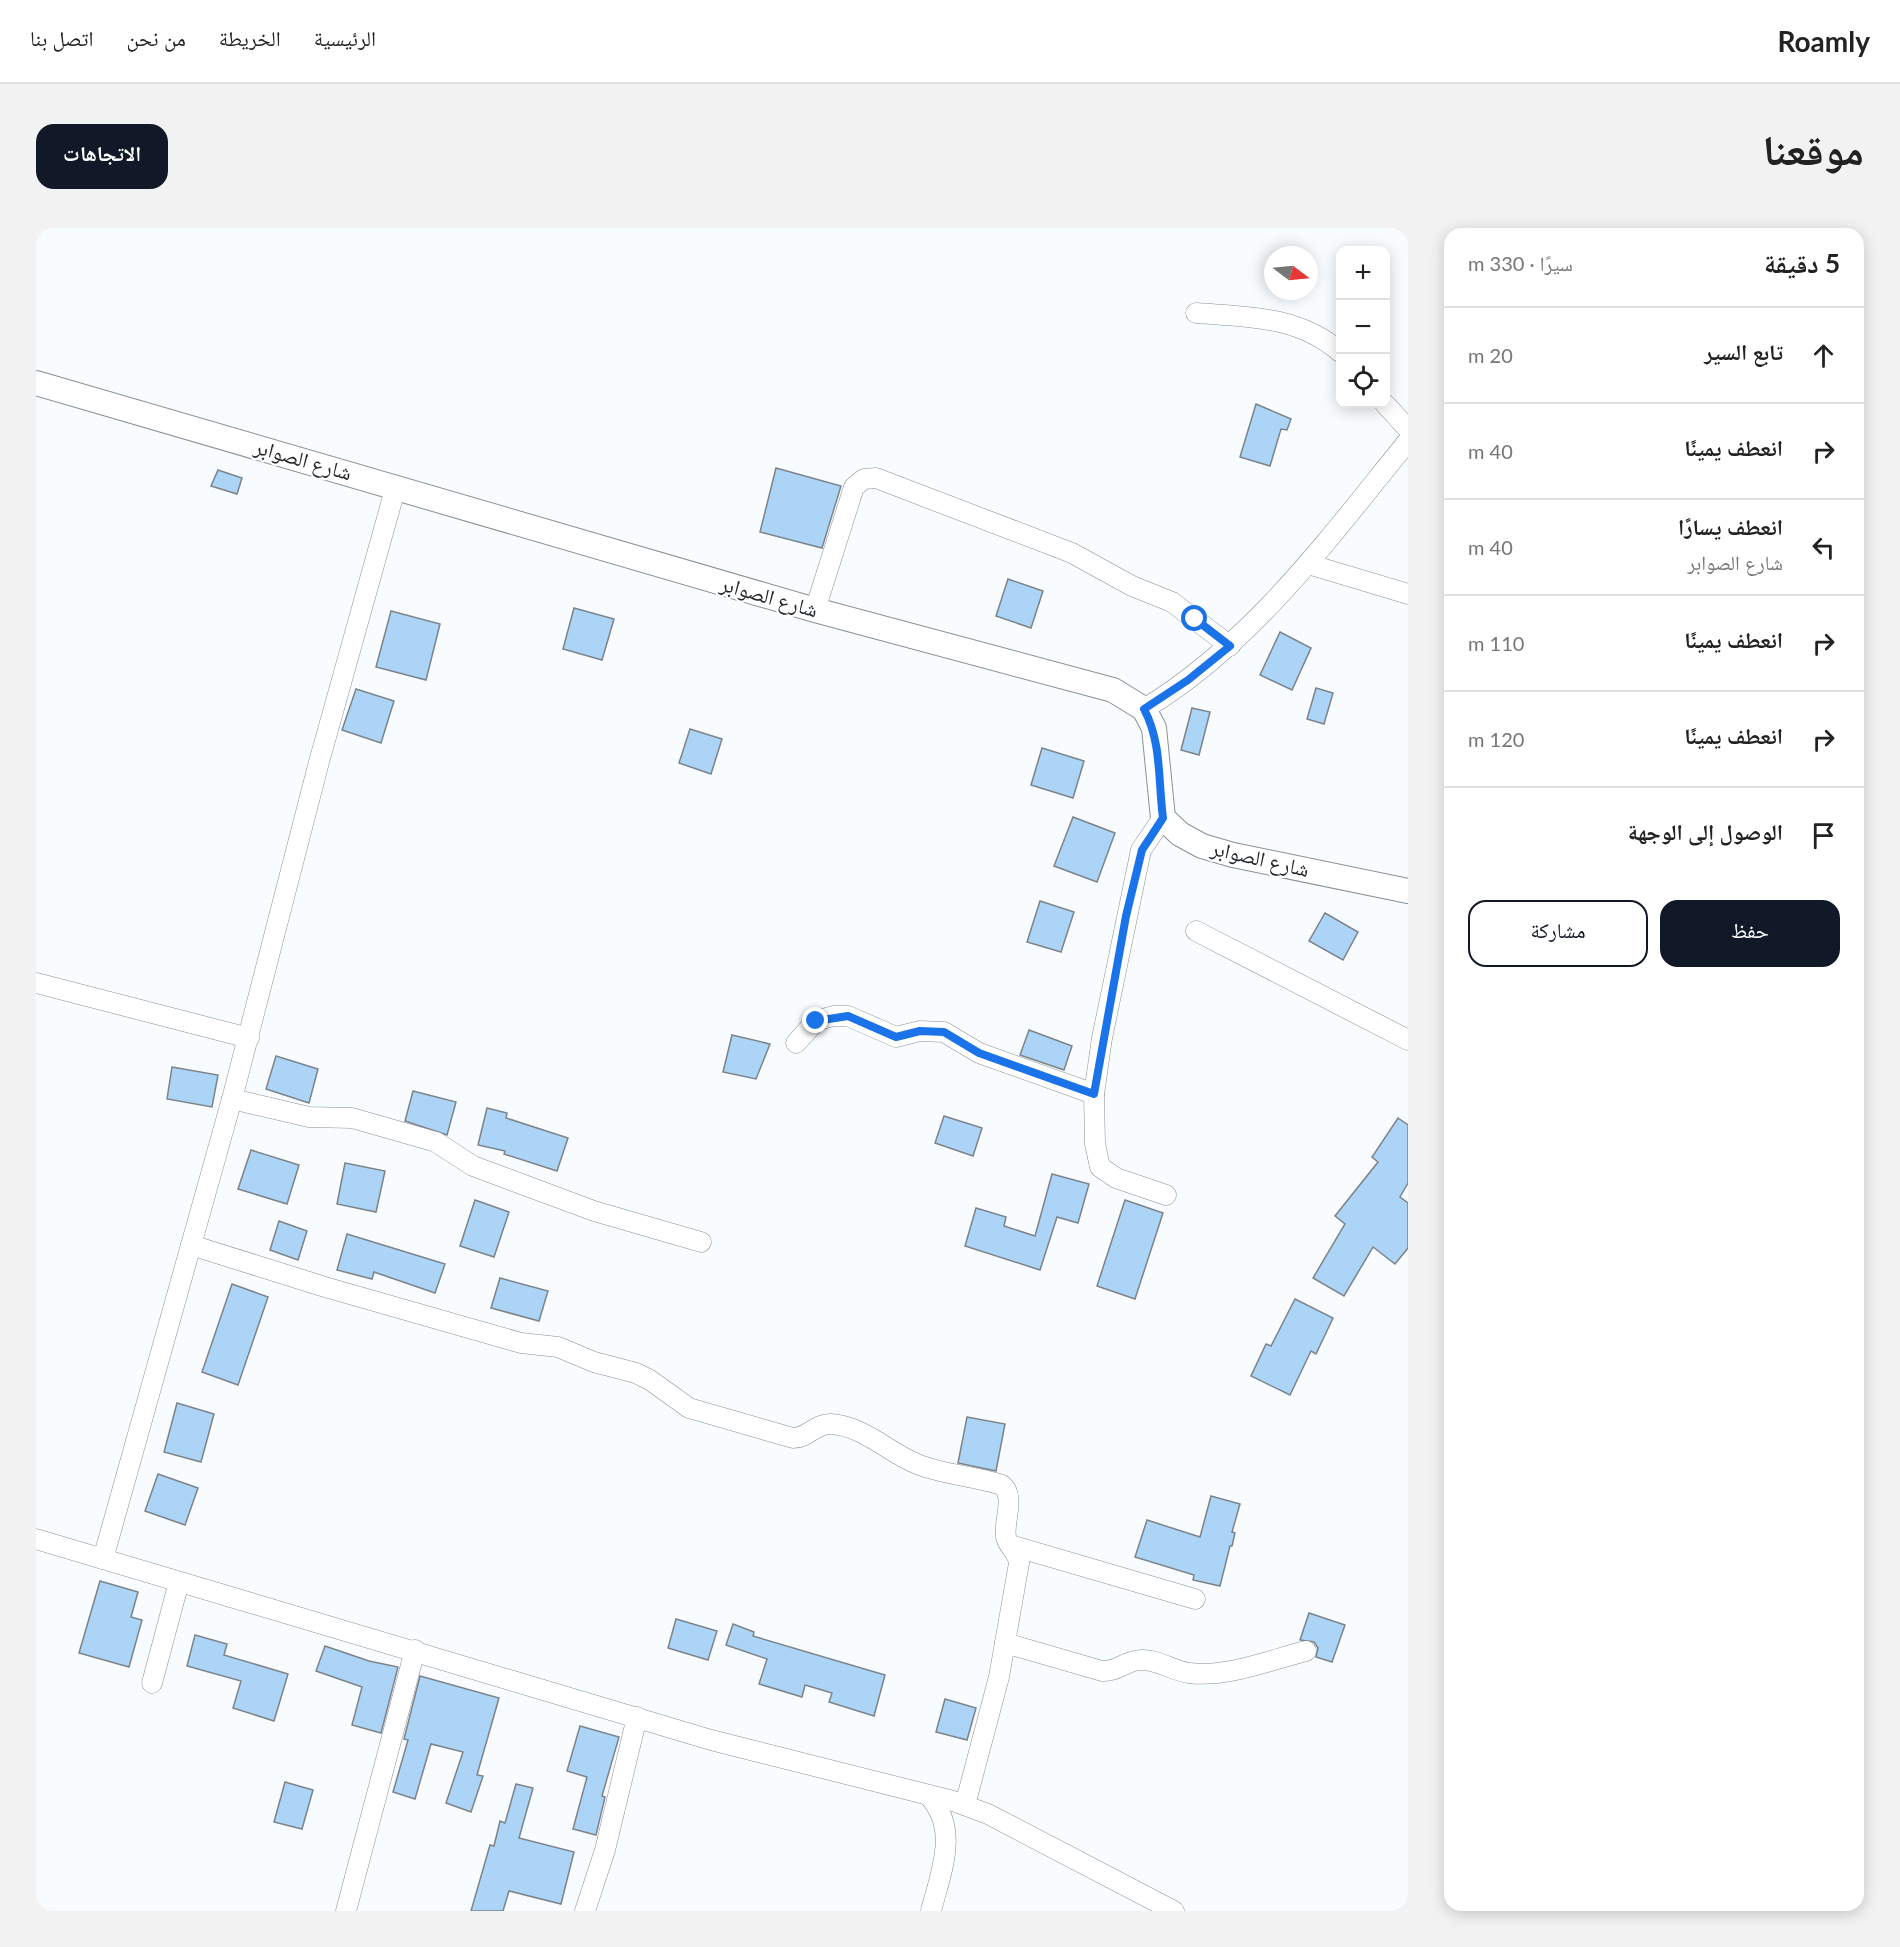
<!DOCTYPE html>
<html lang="ar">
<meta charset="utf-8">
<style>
body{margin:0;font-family:Lato,"Noto Naskh Arabic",sans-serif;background:#f2f2f2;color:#222;direction:rtl}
.controls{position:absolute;right:18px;top:18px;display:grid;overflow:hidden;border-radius:12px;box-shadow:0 3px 15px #0003}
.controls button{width:54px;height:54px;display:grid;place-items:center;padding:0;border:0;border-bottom:2px solid #e0e0e0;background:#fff;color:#222;font:30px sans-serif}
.compass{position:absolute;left:1228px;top:18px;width:54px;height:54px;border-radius:50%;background:#fff;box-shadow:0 3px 15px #0003;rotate:106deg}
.stop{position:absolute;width:18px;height:18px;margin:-14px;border:4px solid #1a73e8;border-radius:50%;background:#fff}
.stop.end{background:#1a73e8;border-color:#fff;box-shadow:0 2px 6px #0008}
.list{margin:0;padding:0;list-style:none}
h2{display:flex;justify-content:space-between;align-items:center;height:78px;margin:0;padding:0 24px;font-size:26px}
h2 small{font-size:20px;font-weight:400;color:#767676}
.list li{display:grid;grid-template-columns:39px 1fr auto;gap:18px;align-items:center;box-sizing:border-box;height:96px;padding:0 24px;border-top:2px solid #e0e0e0}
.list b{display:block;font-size:22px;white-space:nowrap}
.list p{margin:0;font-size:20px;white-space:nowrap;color:#767676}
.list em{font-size:20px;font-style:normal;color:#767676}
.actions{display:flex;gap:12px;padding:18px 24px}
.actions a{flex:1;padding:14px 0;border:2px solid #111827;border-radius:18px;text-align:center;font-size:21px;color:#111827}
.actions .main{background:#111827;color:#fff}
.icon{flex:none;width:33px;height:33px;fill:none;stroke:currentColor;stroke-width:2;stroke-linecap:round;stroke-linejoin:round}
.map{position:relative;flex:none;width:1372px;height:1683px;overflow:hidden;direction:ltr;border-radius:18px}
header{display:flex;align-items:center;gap:36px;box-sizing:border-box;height:84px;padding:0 30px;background:#fff;border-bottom:2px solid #e0e0e0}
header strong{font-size:28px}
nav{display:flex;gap:33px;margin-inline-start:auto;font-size:21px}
.intro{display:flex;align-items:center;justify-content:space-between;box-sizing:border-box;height:144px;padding:0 36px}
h1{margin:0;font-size:42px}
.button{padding:15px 27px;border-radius:18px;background:#111827;color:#fff;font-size:21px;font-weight:700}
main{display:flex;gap:36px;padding:0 36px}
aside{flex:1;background:#fff;border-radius:18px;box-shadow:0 3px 15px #0003}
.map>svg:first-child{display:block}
.building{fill:#abd4f6;stroke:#7c848a;stroke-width:1.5}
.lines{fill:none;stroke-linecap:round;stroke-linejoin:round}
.minor-casing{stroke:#889097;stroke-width:21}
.tertiary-casing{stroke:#889097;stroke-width:26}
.minor{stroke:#fff;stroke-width:20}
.tertiary{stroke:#fff;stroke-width:24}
.route{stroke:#1a73e8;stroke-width:8}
.labels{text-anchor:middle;stroke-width:4.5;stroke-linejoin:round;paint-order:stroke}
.street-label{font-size:21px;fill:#222528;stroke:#fff}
</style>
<header>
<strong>Roamly</strong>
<nav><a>الرئيسية</a><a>الخريطة</a><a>من نحن</a><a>اتصل بنا</a></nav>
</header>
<div class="intro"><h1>موقعنا</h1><a class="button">الاتجاهات</a></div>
<main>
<aside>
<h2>5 دقيقة<small>سيرًا · 330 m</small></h2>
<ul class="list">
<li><svg class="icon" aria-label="ahead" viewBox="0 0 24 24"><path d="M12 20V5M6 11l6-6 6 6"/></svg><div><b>تابع السير</b></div><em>20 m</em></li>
<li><svg class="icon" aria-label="right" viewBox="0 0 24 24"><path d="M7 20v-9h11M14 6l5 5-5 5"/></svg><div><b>انعطف يمينًا</b></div><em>40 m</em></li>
<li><svg class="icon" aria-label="left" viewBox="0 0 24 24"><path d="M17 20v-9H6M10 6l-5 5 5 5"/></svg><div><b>انعطف يسارًا</b><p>شارع الصوابر</p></div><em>40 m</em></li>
<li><svg class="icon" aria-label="right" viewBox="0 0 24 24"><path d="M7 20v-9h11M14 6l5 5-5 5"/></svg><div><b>انعطف يمينًا</b></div><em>110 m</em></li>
<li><svg class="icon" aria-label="right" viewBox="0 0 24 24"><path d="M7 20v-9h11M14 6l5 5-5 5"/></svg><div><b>انعطف يمينًا</b></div><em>120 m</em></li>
<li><svg class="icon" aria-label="arrive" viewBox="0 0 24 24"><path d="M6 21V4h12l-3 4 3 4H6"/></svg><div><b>الوصول إلى الوجهة</b></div></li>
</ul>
<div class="actions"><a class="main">حفظ</a><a>مشاركة</a></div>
</aside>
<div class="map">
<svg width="1372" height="1683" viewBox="0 0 1372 1683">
<rect width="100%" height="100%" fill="#f8fcff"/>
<!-- building -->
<g class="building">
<path d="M1220,176L1255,191L1251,202L1245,201L1234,238L1204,229Z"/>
<path d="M740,240L805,258L786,320L724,304Z"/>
<path d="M182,242L206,250L201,266L175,258Z"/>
<path d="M972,351L1007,363L995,400L960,388Z"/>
<path d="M538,380L578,391L566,432L527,421Z"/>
<path d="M355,383L404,396L390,452L340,439Z"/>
<path d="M1244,404L1275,420L1256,462L1224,447Z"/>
<path d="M1280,460L1297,465L1288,496L1271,491Z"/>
<path d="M320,461L358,473L345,515L306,502Z"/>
<path d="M1156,480L1174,484L1163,527L1145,522Z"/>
<path d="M654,501L686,511L675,546L643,535Z"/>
<path d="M1006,520L1048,533L1037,570L995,557Z"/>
<path d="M1037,589L1079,605L1061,654L1018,638Z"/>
<path d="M1004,673L1038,684L1025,724L991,714Z"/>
<path d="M1289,685L1322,704L1307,732L1273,713Z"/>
<path d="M993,802L1036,818L1028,842L984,827Z"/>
<path d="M696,807L734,816L720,851L687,844Z"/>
<path d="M240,828L282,841L273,875L230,861Z"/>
<path d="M136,839L182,847L176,879L131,871Z"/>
<path d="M377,863L420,874L411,907L369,893Z"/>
<path d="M451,880L471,885L470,890L532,910L521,943L468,926L469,923L442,917Z"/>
<path d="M908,888L946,900L937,928L899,915Z"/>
<path d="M1362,890L1372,897V955L1364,969L1372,975V1020L1359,1036L1337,1019L1308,1068L1277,1050L1309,996L1299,988L1342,934L1336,929Z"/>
<path d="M215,922L263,937L251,976L202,961Z"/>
<path d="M309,935L349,943L340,984L301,976Z"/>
<path d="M1016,946L1053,956L1042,995L1021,989L1004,1042L929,1018L940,980L970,989L968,998L999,1008Z"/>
<path d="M439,972L473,984L458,1029L424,1018Z"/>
<path d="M1089,972L1127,985L1099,1071L1061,1058Z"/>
<path d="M243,993L271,1003L262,1032L234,1022Z"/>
<path d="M311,1006L409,1036L399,1065L338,1044L336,1051L301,1042Z"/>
<path d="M464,1050L512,1063L503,1093L455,1080Z"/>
<path d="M196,1056L232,1069L202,1157L166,1144Z"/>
<path d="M1259,1071L1297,1090L1280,1126L1275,1123L1254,1167L1215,1148L1230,1116L1235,1118Z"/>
<path d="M141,1175L178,1186L165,1234L128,1224Z"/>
<path d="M931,1189L969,1196L960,1243L922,1235Z"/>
<path d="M122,1246L162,1260L149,1297L109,1283Z"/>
<path d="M1175,1268L1204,1276L1196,1304L1199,1305L1196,1318H1194L1184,1358L1157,1352L1158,1347L1099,1329L1111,1292L1164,1309Z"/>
<path d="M64,1353L102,1364L95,1389L106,1392L93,1439L43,1425Z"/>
<path d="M1273,1385L1309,1397L1296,1434L1280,1429L1282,1420L1278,1414L1264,1412Z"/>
<path d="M640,1391L681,1403L672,1432L632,1420Z"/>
<path d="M697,1396L718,1404L717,1408L849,1447L838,1488L793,1474L796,1465L769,1457L766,1469L723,1456L731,1431L690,1417Z"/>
<path d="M159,1407L191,1416L188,1427L252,1446L238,1493L197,1480L205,1453L151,1438Z"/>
<path d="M289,1418L333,1433L362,1439L345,1505L316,1497L326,1459L280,1443Z"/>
<path d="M384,1448L463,1470L441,1547L447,1548L435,1584L410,1575L427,1524L395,1516L379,1571L357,1564L372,1512L368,1511Z"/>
<path d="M909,1471L940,1480L931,1512L900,1504Z"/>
<path d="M544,1498L583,1509L566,1568L569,1569L560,1607L537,1601L551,1549L531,1543Z"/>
<path d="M249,1554L277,1562L266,1601L238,1594Z"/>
<path d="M480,1556L497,1560L483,1610L538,1624L525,1676L473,1663L467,1683H435L454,1617L458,1618L464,1593L469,1595Z"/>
</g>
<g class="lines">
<defs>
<g id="minor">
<path d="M1160,85C1213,89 1263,88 1304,124"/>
<path d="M1349,176L1372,201"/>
<path d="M1272,336L1372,366"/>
<path d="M779,382L818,259L828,251L840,250L1036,325L1096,358L1136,374L1194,418"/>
<path d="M1108,481C1217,415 1293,310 1372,213"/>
<path d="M1127,590L1105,622L1066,810L1058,866L1059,916L1064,939L1080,950L1130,967"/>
<path d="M1160,703L1372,812"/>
<path d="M0,755L213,810"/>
<path d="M760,815L780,793L797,788H812L860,809L884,803L908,804L943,825L1058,866"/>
<path d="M196,871L273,889L316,890L400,914L437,938L558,983L665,1014"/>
<path d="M155,1017L289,1059L485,1115L522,1119L558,1134L600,1145L614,1152L653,1180L757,1210C772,1210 780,1195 795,1196C828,1198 853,1225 881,1236C908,1247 939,1248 966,1257C980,1269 967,1293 970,1309C972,1319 982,1324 983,1335L963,1449L929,1577"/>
<path d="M0,1311L675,1512L917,1573L952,1586L1138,1683"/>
<path d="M974,1317L1159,1371"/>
<path d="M67,1331L196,871L283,534L360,258"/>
<path d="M969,1415L1066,1443C1082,1444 1090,1432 1105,1432C1121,1431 1137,1443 1153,1445C1191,1450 1234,1432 1270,1423"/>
<path d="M116,1455L143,1354"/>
<path d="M892,1567C924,1601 905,1643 895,1683"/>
<path d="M310,1683L379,1422"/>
<path d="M549,1683L569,1622L601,1489"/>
</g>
<path id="tertiary" d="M0,155L779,382L1077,462L1108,481L1118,500L1127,590L1144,606L1166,618L1197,627L1372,663"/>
</defs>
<!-- minor casing -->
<use href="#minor" class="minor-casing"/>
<!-- tertiary casing -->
<use href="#tertiary" class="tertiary-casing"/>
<!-- minor -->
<use href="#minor" class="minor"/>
<!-- tertiary -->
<use href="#tertiary" class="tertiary"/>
</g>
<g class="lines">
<!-- route -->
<path class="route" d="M780,793L812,788L860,809L884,803L908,804L943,825L1058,866L1090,688L1106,622L1127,590C1122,553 1126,515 1108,481L1152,452L1194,418L1159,391"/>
</g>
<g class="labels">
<!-- street labels -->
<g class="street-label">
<text transform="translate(267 232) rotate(16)" y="7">شارع الصوابر</text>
<text transform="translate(733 369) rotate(16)" y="7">شارع الصوابر</text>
<text transform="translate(1224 631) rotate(13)" y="7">شارع الصوابر</text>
</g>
</g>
</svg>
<div class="controls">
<button>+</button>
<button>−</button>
<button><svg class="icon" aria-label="locate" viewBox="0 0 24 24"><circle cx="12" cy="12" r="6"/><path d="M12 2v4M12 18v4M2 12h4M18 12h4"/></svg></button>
</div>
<svg class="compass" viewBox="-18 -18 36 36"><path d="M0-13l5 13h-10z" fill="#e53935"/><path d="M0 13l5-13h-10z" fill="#767676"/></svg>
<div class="stop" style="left:1159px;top:391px"></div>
<div class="stop end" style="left:780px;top:793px"></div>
</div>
</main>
